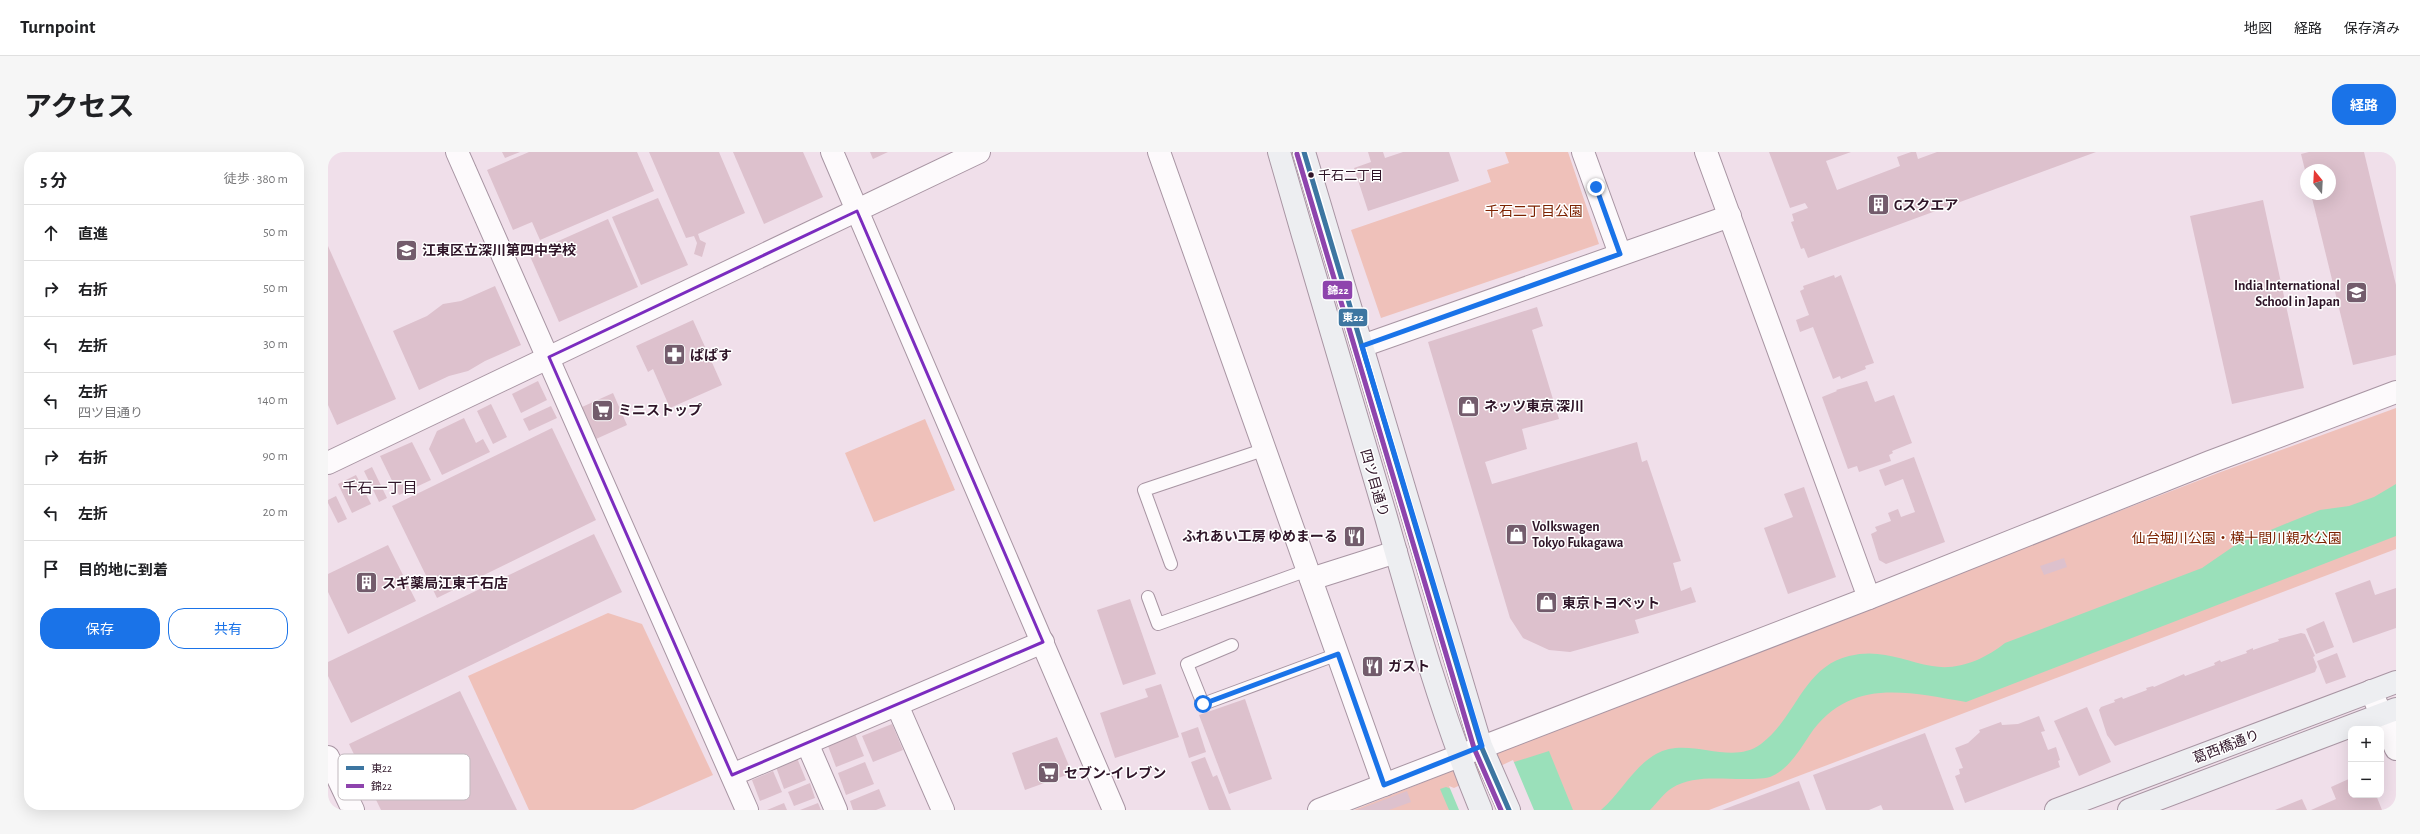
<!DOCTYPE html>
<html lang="ja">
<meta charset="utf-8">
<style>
body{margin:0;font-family:"Alegreya Sans","Noto Sans JP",sans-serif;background:#f6f6f6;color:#202124}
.controls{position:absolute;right:12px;bottom:12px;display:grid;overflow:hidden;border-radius:8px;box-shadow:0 4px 16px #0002}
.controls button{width:36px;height:36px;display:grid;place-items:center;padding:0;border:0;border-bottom:1px solid #e0e0e0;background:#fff;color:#202124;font:20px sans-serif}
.compass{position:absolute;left:1972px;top:12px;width:36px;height:36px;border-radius:50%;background:#fff;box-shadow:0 4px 16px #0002;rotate:342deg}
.stop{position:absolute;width:12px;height:12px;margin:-9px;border:3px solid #1a73e8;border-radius:50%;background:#fff}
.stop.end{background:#1a73e8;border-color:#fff;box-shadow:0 1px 4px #0008}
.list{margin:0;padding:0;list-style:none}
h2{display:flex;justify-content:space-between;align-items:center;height:52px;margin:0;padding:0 16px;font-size:17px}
h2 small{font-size:13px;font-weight:400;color:#757577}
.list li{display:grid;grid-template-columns:26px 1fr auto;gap:12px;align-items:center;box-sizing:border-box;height:56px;padding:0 16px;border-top:1px solid #e0e0e0}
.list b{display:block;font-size:15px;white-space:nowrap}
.list p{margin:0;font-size:13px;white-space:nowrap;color:#757577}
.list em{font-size:13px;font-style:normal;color:#757577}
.actions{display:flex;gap:8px;padding:12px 16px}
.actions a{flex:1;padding:9px 0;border:1px solid #1a73e8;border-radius:16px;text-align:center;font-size:14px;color:#1a73e8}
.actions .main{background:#1a73e8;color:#fff}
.icon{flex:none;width:22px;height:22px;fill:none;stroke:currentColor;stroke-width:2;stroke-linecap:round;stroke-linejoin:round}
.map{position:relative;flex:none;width:2068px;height:658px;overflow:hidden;border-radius:16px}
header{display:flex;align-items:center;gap:24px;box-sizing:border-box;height:56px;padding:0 20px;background:#fff;border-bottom:1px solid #e0e0e0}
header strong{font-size:19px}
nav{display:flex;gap:22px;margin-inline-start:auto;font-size:14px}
.intro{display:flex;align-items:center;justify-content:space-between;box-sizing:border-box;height:96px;padding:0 24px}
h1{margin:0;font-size:28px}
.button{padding:10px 18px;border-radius:16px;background:#1a73e8;color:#fff;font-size:14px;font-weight:700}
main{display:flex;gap:24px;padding:0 24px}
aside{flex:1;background:#fff;border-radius:16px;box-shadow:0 4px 16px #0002}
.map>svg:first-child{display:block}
.green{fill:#efc1ba}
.water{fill:#9ae0ba}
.pier{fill:#f0dfea}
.building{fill:#ddc1cd}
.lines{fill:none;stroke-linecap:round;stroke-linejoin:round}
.service-casing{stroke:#a895a3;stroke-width:14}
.minor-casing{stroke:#a895a3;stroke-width:24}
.tertiary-casing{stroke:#a895a3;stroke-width:24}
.secondary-casing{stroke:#a895a3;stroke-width:24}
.service{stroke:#fdfafc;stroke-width:12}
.minor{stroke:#fdfafc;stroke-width:22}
.tertiary{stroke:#fdfafc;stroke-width:22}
.secondary{stroke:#edeef1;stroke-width:22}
.bus-1-casing{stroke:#fff;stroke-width:8}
.bus-2-casing{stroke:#fff;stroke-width:8}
.bus-1{stroke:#3d76a1;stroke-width:5}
.bus-2{stroke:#8e44ad;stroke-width:5}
.route{stroke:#1a73e8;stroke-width:5}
.marked{fill:none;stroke:#7b2cbf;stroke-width:3;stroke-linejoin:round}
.bus-dot{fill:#2f1528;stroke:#fff;stroke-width:1.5}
.labels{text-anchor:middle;stroke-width:3;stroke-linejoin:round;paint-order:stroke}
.bus-label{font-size:13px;fill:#2f1528;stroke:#fff;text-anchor:start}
.poi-label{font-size:14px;font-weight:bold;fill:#2f1528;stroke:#fff;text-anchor:start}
.park-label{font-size:14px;fill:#7c2200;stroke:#fff}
.street-label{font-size:14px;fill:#2f1528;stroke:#fff}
.neighbourhood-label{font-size:15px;fill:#2f1528;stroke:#fff}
.key{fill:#fff;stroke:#c1b9be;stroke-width:1}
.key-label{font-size:11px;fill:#2f1528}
.line-badge{stroke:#fff;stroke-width:1.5}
.badge-label{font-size:11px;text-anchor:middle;font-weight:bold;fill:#fff}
</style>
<header>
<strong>Turnpoint</strong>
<nav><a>地図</a><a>経路</a><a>保存済み</a></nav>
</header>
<div class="intro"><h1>アクセス</h1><a class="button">経路</a></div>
<main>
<aside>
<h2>5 分<small>徒歩 · 380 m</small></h2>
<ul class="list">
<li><svg class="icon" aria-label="ahead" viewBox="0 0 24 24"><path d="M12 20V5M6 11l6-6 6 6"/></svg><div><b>直進</b></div><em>50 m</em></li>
<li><svg class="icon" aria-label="right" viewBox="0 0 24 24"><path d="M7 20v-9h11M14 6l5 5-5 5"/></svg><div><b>右折</b></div><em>50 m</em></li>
<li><svg class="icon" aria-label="left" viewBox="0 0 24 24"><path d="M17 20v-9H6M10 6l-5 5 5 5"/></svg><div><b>左折</b></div><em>30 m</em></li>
<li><svg class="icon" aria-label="left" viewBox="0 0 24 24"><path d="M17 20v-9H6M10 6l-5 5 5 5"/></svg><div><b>左折</b><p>四ツ目通り</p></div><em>140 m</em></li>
<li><svg class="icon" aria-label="right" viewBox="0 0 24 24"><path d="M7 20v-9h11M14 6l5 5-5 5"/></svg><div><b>右折</b></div><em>90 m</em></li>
<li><svg class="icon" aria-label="left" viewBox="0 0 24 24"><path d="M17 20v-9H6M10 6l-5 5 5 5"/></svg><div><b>左折</b></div><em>20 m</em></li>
<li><svg class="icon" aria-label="arrive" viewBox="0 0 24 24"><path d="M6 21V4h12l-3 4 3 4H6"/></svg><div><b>目的地に到着</b></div></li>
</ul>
<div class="actions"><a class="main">保存</a><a>共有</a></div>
</aside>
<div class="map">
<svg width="2068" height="658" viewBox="0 0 2068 658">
<rect width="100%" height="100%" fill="#f0dfea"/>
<!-- green -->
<g class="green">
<path d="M1177,0H1240L1271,92L1053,166L1023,78L1163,30L1159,18L1181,11Z"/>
<path d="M2068,256V397L1381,658H1026L1266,562L1890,321Z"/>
<path d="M597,267L627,338L546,370L517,301Z"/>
<path d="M280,461L314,472L385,623L305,658H201L140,524Z"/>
</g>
<!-- water -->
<g class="water">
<path d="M2068,332V384L1638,550C1578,540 1521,525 1481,584C1471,599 1460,618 1442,625C1434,627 1423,627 1415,627C1392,627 1364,623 1344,636C1336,641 1329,651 1322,658H1273C1293,641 1305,615 1328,602C1361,583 1402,615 1433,592C1468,566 1475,515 1521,504C1553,496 1575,509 1604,514C1630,519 1657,507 1677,491L1874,416L1909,392L1962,370L1992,358L2021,354L2046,345Z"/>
<path d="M1221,599L1245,658H1121L1112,637L1118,635L1126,638L1183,611Z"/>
</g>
<!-- pier -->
<path class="pier" d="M1185,608L1206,658H1131L1121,634L1126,636Z"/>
<!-- building -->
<g class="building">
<path d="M174,0H192L177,6Z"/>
<path d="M201,0H309L326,39L212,88L204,70L185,78L159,18Z"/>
<path d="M321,0H391L417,61L370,82L372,88L378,91L374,105L366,102L369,91L366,84L358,86Z"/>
<path d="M405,0H475L495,45L436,72Z"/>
<path d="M542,0H560L545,7Z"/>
<path d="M1040,0H1055L1057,6L1075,0H1121L1131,29L1040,59L1026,16L1043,10Z"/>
<path d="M1441,0H1523L1498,9L1509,38L1572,14L1569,5L1583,0H1588L1590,7L1609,0H1768L1480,106L1476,96L1473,97L1463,70L1466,69L1464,62L1480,56L1477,51L1462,56Z"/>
<path d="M1981,0H2036L2068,133V203L2025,213L1983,42H2002V18H1977L1973,2Z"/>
<path d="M330,46L360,113L313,133L284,65Z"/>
<path d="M1935,48L1976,236L1904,252L1862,64Z"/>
<path d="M280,67L310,135L231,170L201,102Z"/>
<path d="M0,94L68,247L9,273L0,253Z"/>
<path d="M1506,123L1507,126L1513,123L1546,211L1537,214L1538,217L1513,227L1512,224L1505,227L1485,175L1472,180L1468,168L1481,163L1472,139L1476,137L1475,134Z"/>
<path d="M167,134L193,193L157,209L140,219L121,224L91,238L65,179L99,164L115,152L133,149Z"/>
<path d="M1209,155L1215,174L1204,178L1231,267L1194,277L1199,297L1157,310L1164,332L1309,290L1314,310L1319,308L1353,409L1345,411L1353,439L1363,435L1368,450L1307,468L1311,481L1242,500L1221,498L1195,486L1182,466L1100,190Z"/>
<path d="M365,168L394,233L342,256L325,217L320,220L308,194Z"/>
<path d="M210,229L219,248L193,261L184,242Z"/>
<path d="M1539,229L1547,250L1566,243L1584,291L1564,299L1565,301L1561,303L1563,309L1531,320L1529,314L1520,317L1494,245L1509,239L1508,238Z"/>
<path d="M285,241L299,273L268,287L254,255Z"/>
<path d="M163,252L179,285L165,292L149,259Z"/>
<path d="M223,254L229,266L201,279L195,267Z"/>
<path d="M136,266L148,291L155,287L162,300L114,323L101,297L109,279Z"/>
<path d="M224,276L268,368L109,446L64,354Z"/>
<path d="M84,290L103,328L71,343L52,304Z"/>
<path d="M1586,305L1617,390L1558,412L1551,408L1543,382L1549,379L1547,375L1563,369L1560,361L1570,357L1573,365L1587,360L1575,327L1557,334L1551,318Z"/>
<path d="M44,315L59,346L51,350L36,319Z"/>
<path d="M28,323L43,352L24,361L10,332Z"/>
<path d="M1476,335L1508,425L1460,442L1436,376L1465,365L1456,342Z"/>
<path d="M8,344L19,367L10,371L0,351V348Z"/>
<path d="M266,382L294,440L23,571L0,524V510Z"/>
<path d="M60,393L88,449L20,482L0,440V422Z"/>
<path d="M1736,406L1739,415L1716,423L1712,414Z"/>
<path d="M2042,428L2047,443L2068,436V476L2025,491L2007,441Z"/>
<path d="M802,447L828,522L795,533L769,458Z"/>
<path d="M1996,469L2006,495L1988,502L1978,477Z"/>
<path d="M1973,481L1977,482L1987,504L1985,505L1989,515L1987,520L1787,594L1779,583L1771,558L1773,555L1787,550L1786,548L1794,545L1795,547L1819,538L1818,536L1825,534L1826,535L1856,522L1857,524L1887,513L1886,511L1892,508L1893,510L1919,501L1918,499L1925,496V498L1951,489L1950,487Z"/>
<path d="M2009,501L2018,525L1998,532L1989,509Z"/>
<path d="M833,532L851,585L787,606L772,561L820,545L817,537Z"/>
<path d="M132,539L189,658H53L21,592Z"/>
<path d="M917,547L944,627L901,642L871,563Z"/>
<path d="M1759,555L1783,610L1751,624L1726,569Z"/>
<path d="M1711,564L1717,579L1713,580L1720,598L1728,595L1732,608L1730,609L1732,615L1637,651L1627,624L1632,622L1631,617L1635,616L1627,596L1640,591L1652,580L1651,578L1673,570L1674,573L1690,572Z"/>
<path d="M564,572L575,598L545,610L534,584Z"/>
<path d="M870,575L878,600L861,606L853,581Z"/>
<path d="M1597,581L1626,658H1555L1553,653L1541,658H1498L1485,623Z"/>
<path d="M527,582L536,604L508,615L500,594Z"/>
<path d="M729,585L744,621L697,638L684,601Z"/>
<path d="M877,605L885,625L889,623L903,658H881L863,610Z"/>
<path d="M469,606L478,628L456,637L448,615Z"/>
<path d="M537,610L546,632L518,643L510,621Z"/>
<path d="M445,619L454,640L432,649L424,628Z"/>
<path d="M2023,626V643H2048L2054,658H1983L2008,647L2003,635Z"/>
<path d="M1471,629L1482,658H1394Z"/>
<path d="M482,631L487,646L466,654L460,640Z"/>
<path d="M551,637L558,654L548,658H525L522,649Z"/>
<path d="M1079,639L1083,650L1061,658H1029Z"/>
<path d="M1974,647L1979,658H1947Z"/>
<path d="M456,651L459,658H439Z"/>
<path d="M490,651L493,658H472Z"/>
</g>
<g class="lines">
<defs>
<g id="service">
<path d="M843,412L816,338L935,298"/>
<path d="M820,445L830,472L980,418"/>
<path d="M904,493L859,512L875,552L1010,502"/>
</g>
<g id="minor">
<path d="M831,0L1056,633"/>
<path d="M1255,0L1292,102"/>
<path d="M1378,0L1541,446"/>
<path d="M1034,194L1402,64"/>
<path d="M983,427L1068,400"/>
<path d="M2043,539L2068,597"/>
<path d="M569,553L615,658"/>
<path d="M479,591L508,658"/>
<path d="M404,623L715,490"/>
</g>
<g id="tertiary">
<path d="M129,0L419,658"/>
<path d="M504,0L786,658"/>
<path d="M0,311L651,0"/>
<path d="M0,605L25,658"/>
<path d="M991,658L1541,446L1882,310L2068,240"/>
</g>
<g id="secondary">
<path d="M951,0C986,122 1022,244 1058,365C1086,464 1114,564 1153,658"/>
<path d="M976,0L1153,594L1181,658"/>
<path d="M1728,658L2068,530"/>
<path d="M1801,658L2068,557"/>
</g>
</defs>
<!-- service casing -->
<use href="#service" class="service-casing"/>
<!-- minor casing -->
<use href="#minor" class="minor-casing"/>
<!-- tertiary casing -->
<use href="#tertiary" class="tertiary-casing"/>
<!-- secondary casing -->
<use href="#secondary" class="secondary-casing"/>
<!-- service -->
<use href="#service" class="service"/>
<!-- minor -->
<use href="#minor" class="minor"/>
<!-- tertiary -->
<use href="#tertiary" class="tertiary"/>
<!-- secondary -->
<use href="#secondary" class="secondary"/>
<defs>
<path id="bus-1" d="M976,0L1153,594L1181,658"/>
<path id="bus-2" d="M969,2L1146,596L1173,658"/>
</defs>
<!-- bus-1 casing -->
<use href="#bus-1" class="bus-1-casing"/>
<!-- bus-2 casing -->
<use href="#bus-2" class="bus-2-casing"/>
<!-- bus-1 -->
<use href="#bus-1" class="bus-1"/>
<!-- bus-2 -->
<use href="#bus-2" class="bus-2"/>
</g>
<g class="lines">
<!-- route -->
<path class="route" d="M875,552L1010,502L1056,633L1154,594L1034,194L1292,102L1268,35"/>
</g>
<!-- marked area -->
<path class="marked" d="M529,59L715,490L404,623L221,205Z"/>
<!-- icons -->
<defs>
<symbol id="building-square" viewBox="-11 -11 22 22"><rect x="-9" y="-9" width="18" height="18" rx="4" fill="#735c6c" stroke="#fff"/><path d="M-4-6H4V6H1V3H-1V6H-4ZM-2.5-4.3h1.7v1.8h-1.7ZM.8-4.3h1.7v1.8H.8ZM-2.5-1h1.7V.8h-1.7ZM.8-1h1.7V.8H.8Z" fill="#fff"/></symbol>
<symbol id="school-square" viewBox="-11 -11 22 22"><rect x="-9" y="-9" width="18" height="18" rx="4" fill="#735c6c" stroke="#fff"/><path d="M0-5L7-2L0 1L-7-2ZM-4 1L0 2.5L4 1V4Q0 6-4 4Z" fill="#fff"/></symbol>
<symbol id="pharmacy-square" viewBox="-11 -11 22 22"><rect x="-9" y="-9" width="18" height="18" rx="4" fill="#735c6c" stroke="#fff"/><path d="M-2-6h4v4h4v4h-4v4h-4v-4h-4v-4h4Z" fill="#fff"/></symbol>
<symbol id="shop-square" viewBox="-11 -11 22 22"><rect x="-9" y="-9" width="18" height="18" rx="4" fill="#735c6c" stroke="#fff"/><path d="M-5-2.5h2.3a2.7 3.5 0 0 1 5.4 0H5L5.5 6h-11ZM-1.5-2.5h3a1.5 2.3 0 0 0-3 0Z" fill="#fff"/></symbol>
<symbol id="supermarket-square" viewBox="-11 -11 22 22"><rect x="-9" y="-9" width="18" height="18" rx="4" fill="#735c6c" stroke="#fff"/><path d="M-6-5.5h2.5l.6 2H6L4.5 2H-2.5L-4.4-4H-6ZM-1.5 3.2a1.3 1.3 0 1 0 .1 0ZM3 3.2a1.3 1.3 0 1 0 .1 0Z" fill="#fff"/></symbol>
<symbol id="restaurant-square" viewBox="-11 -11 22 22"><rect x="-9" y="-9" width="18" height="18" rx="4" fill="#735c6c" stroke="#fff"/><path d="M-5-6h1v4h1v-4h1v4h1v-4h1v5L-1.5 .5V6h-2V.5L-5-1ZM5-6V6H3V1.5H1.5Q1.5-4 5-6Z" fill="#fff"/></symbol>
</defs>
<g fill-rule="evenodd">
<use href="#building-square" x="1538" y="40" width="25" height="25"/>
<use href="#school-square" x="66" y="86" width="25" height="25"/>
<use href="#school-square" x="2016" y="128" width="25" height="25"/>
<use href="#pharmacy-square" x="334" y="190" width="25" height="25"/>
<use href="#shop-square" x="1128" y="242" width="25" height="25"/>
<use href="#supermarket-square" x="262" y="246" width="25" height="25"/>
<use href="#shop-square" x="1176" y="370" width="25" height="25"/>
<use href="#restaurant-square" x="1014" y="372" width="25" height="25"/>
<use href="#building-square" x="26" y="418" width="25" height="25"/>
<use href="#shop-square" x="1206" y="438" width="25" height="25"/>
<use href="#restaurant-square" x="1032" y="502" width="25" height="25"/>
<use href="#supermarket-square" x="708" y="608" width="25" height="25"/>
</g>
<!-- markers -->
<circle class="bus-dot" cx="983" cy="23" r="3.5"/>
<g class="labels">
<!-- bus labels -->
<g class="bus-label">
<text x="990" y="28">千石二丁目</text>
</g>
<!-- poi labels -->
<g class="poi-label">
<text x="1566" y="58">Gスクエア</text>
<text x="94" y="103">江東区立深川第四中学校</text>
<text x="2012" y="138" text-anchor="end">India International<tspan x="2012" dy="16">School in Japan</tspan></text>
<text x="362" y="208">ぱぱす</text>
<text x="1156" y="259">ネッツ東京 深川</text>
<text x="290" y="263">ミニストップ</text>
<text x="1204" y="379">Volkswagen<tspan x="1204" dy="16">Tokyo Fukagawa</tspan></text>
<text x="1010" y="389" text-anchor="end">ふれあい工房 ゆめまーる</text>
<text x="54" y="436">スギ薬局江東千石店</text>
<text x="1234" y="456">東京トヨペット</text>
<text x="1060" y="519">ガスト</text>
<text x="736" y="626">セブン-イレブン</text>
</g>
<!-- park labels -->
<g class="park-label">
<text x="1206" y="64">千石二丁目公園</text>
<text x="1909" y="391">仙台堀川公園・横十間川親水公園</text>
</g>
<!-- street labels -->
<g class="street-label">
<text transform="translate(1047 331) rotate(74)" y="5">四ツ目通り</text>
<text transform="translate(1898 594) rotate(-21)" y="5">葛西橋通り</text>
</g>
<!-- neighbourhood labels -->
<g class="neighbourhood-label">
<text x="52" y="341">千石一丁目</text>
</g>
</g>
<!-- legend -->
<rect x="10" y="602" width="132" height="46" rx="6" class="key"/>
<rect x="18" y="614" width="18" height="4" fill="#3d76a1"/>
<rect x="18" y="632" width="18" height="4" fill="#8e44ad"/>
<g class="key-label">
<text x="43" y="620">東22</text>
<text x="43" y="638">錦22</text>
</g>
<g class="line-badge">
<rect x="994" y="128" width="31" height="20" rx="4" fill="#8e44ad"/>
<rect x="1010" y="156" width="30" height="19" rx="4" fill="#3d76a1"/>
</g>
<g class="badge-label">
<text x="1010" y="142">錦22</text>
<text x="1025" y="169">東22</text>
</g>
</svg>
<div class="controls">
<button>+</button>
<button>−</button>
</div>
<svg class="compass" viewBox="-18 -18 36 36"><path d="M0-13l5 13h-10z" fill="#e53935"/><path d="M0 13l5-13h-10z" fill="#757577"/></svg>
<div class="stop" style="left:875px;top:552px"></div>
<div class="stop end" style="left:1268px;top:35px"></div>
</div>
</main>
